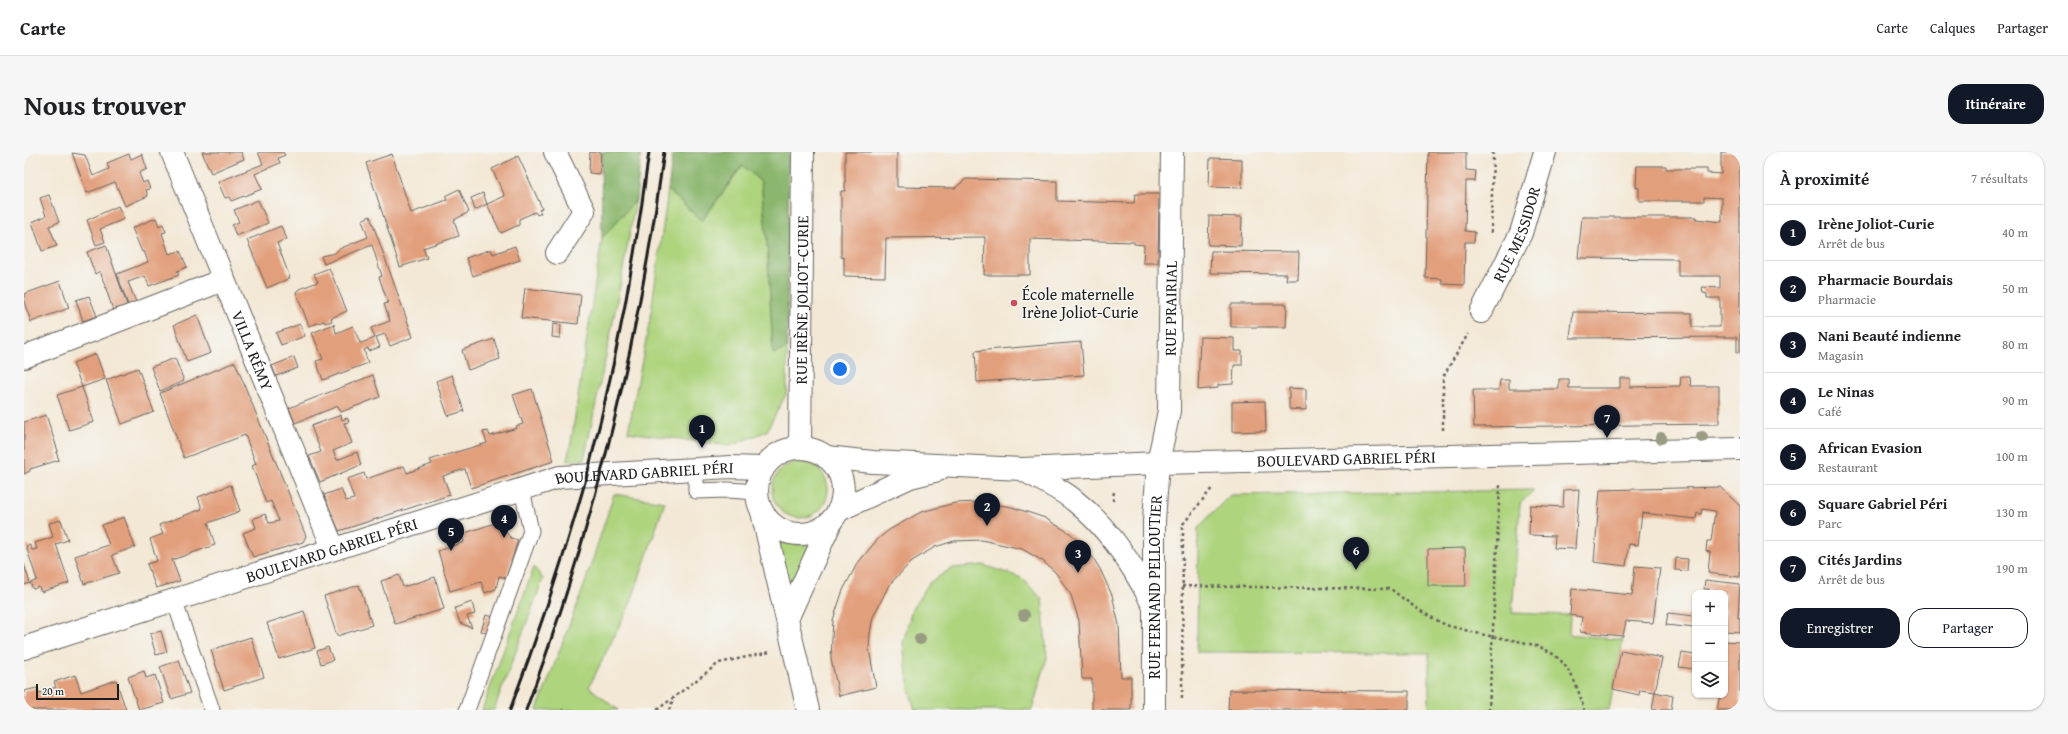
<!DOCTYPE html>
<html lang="fr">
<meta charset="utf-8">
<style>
body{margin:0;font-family:"Gentium Book Plus",serif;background:#f6f6f6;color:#202124}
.controls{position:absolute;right:12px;bottom:12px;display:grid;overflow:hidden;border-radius:8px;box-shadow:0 1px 3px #0004}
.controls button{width:36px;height:36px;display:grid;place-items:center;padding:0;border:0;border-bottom:1px solid #e0e0e0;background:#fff;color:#202124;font:20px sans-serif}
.scale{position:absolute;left:12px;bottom:10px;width:83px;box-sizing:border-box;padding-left:4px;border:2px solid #1c1c1c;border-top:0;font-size:11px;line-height:14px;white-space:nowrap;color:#1c1c1c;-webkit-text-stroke:3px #f6f6f2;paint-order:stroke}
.you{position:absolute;left:816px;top:217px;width:14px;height:14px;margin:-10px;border:3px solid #fff;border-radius:50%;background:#1a73e8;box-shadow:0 0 0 6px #1a73e833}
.badge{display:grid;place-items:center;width:26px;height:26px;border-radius:50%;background:#111827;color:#fff;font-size:13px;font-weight:700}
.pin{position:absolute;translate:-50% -33px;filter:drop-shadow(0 1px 2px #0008)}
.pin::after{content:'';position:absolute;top:21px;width:14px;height:12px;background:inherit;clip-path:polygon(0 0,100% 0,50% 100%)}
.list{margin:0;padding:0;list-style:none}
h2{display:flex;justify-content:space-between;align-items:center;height:52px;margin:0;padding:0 16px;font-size:17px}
h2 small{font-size:13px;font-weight:400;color:#757577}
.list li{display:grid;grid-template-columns:26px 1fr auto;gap:12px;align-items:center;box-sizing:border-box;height:56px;padding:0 16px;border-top:1px solid #e0e0e0}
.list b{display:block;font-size:15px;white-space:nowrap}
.list p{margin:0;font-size:13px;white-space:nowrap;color:#757577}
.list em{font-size:13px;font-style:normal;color:#757577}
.actions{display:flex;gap:8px;padding:12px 16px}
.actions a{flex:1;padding:9px 0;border:1px solid #111827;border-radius:16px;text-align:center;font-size:14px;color:#111827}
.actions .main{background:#111827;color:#fff}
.icon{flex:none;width:22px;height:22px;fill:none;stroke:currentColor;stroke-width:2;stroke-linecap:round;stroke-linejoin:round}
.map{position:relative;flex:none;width:1716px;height:558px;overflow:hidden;border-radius:16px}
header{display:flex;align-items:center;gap:24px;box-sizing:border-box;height:56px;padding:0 20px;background:#fff;border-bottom:1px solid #e0e0e0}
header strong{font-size:19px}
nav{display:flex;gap:22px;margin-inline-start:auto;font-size:14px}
.intro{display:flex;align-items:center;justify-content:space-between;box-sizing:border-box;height:96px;padding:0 24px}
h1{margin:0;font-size:28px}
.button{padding:10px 18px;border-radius:16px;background:#111827;color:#fff;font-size:14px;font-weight:700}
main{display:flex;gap:24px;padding:0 24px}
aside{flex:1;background:#fff;border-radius:16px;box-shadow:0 1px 3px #0004}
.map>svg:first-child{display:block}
.green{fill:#aed47e;stroke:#65784d}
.forest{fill:#8ab66d;stroke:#536944}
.building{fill:#e29f7b}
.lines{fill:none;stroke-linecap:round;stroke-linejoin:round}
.lane-casing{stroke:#67635d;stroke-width:17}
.street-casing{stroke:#67635d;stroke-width:24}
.path{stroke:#67635d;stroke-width:2.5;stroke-dasharray:3 3;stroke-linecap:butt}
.lane{stroke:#fff;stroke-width:15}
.street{stroke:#fff;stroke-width:22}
.rail{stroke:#1c1c1c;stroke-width:3}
.tree{fill:#999b82}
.poi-dot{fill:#d1495b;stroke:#f6f6f2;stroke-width:1.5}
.labels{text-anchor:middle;stroke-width:3;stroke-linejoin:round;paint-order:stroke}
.street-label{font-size:16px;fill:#1c1c1c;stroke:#f6f6f2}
.poi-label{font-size:16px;fill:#1c1c1c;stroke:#f6f6f2;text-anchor:start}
</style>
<header>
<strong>Carte</strong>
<nav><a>Carte</a><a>Calques</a><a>Partager</a></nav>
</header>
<div class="intro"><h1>Nous trouver</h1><a class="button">Itinéraire</a></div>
<main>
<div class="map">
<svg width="1716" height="558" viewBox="0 0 1716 558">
<rect width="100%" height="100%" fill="#f6f6f2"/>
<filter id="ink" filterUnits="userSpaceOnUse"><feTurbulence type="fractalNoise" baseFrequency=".025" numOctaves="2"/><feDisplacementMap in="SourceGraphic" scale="8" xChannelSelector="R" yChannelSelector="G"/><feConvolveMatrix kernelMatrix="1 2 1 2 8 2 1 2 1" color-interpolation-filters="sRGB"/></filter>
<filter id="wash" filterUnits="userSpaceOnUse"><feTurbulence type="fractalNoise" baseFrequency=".012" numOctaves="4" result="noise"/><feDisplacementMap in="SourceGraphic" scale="16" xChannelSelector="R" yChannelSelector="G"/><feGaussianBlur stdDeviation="0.9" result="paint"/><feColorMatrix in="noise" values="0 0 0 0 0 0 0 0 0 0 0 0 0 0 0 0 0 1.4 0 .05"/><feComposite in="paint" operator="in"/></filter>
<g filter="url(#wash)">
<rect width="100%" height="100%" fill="#f3e8d5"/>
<!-- green -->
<g class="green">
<path d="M719,13L737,30L743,89L749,202L763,196V240L743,279L706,294L604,280L626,167L644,38L678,69Z"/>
<path d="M612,48L590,165L560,308H543L547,291L578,86Z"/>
<circle cx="776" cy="338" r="28"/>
<path d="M1510,338L1496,352L1488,461L1546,463L1545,482L1599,488L1585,558H1405V501L1173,500L1174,376L1206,343Z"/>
<path d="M590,342L641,350L607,450L565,535L594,558H513L560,434Z"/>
<path d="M755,390L790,394L763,443Z"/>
<path d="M959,413L998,426L1018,447L1023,506L1008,558H891L885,537L879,491L888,457L905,431L928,416Z"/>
<path d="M510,415L519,427L470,558H458Z"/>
</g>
<!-- forest -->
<g class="forest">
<path d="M577,0H617L612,48L578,86Z"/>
<path d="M649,0H765L763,196L749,202L743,89L737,30L718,13L678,69L644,38Z"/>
</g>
<g id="blocks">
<!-- building -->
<g class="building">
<path d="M178,0H217L220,7L187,21Z"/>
<path d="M234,0H259L261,3L254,6L256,11L231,22L238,37L207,49L205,45L201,46L194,30L239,12Z"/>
<path d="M566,0H577L576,22L565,21Z"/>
<path d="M821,0H873V35L931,36L942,27L1033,29V49L1110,51L1111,42H1135L1134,111H1119L1120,93L1110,92V90L1006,87V123H960L961,85L862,86L861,125L820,124V106L817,105V39H821Z"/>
<path d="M1404,0H1442V18L1452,19L1451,29H1442L1441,79L1451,80L1450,90H1441L1440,133L1418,132V127L1401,126Z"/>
<path d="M1697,0H1716V200H1713V185L1546,186L1549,160L1668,161V175H1696V146H1683V142L1679,141L1678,135L1696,136V124H1654V107L1554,106L1558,65H1672V67L1698,70V46L1680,45V49H1615V36L1612,35L1613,14H1642V17H1683V21L1697,22Z"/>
<path d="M48,1L61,3L69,24L85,17L83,11L105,2L107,7L118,2L123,17L115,21L119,31L123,29L126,37L122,38L124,44L101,54L91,30L63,41Z"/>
<path d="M368,2L387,61L423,48L421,44L435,37L445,60L430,68L435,84L399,96L403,106L376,115L342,11Z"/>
<path d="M494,4L518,56L515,58L517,61L513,63L511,60L495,67V73L477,81L463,52L451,58L447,46L459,41L463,52L481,44L468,17Z"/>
<path d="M1186,6L1218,7V36L1185,35Z"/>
<path d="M25,43L35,70L25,74L33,94L18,99L8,70L22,64L16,46Z"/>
<path d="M234,48L244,71L212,84L208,73L215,70L210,58Z"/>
<path d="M94,54L100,67L76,77L81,90L72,93L63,68Z"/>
<path d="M346,64L389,185L366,194L361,182L352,185L356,195L345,199L344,196L340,198L344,211L299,228L292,209L299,207L288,181L310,172L312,181L329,174L336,191H337L351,186L347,176L366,169L360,152L364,151L355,125L358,124L348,93L300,112L297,104L311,101L315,97L344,85L338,68Z"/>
<path d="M1185,64L1218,65L1217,94L1184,93Z"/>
<path d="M132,66L135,74L139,72L142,80L138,81L145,102L156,99L163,115L153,119L155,123L125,134L121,124L104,130L112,150L104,153L93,122L124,110L120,99L118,100L108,76Z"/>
<path d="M257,74L263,87L253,91L266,126L243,136L223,88Z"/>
<path d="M82,93L103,153L89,158L76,119L71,122L63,100Z"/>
<path d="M491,94L496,108L449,124L442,106L465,98L467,97L469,102Z"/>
<path d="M1187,99L1275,100L1274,128H1262L1263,122L1186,121Z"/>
<path d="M305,116L323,159L307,166L308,169L301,171L300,169L285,174L272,140L275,137L294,130L290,122Z"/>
<path d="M36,129L45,156L7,170L0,150V142Z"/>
<path d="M501,136L557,143L554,172L497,166Z"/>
<path d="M65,144L73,164L59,169L52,148Z"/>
<path d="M1207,152H1263L1262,175H1207Z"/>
<path d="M173,163L187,201L163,210L150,173Z"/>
<path d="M276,172L281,184L257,193L252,181Z"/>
<path d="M529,172L537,173L536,186L528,185Z"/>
<path d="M1176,185L1210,186V199H1218V213H1210L1209,232L1194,233V236L1174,238Z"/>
<path d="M470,187L476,207L444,218L438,198Z"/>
<path d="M1057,190L1060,223L953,230L951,199Z"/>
<path d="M72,202L81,227L58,235L70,270L45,278L33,243L58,235L49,211Z"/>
<path d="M270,205L274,216L252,224L248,214Z"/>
<path d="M151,206L160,229L136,239L127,215Z"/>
<path d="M211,210L282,384L279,390L229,405L219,381L232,376L229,367L241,362L245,371L255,369L247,349L242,351L228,314L232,312L221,283L160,306L136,241Z"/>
<path d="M114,216L130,260L98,272L82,228Z"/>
<path d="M349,223L356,245L317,260L314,254L271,271L265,256Z"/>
<path d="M428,223L440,259L424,264L412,229Z"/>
<path d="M1657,225H1666L1667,234H1695V272L1450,275L1449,238H1475L1476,228H1485V237H1535V227H1545V236H1596V226H1606V235L1656,234Z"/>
<path d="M1265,236L1282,237V258L1265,257Z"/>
<path d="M508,237L530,309L447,336L441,317L431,320L419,324L426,343L315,379L300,343L317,337L322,349L330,347L323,327L340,321L342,327L380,314L383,321L408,312L406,308L412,306L463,291L459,280L464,279L466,284L493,276L492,274L499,272L489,243Z"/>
<path d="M1241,249L1242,279L1208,280V250Z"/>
<path d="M22,263L34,299L32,300L35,308L6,317V319L0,322V270Z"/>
<path d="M317,263L318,268L323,266L325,270L320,271L328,291L309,299L313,308L333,300L337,313L296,330L285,304L297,300L287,274Z"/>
<path d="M207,333L216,359L184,371L191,393L148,408L156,429L132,436L123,412L133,409L126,387L139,382L135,373L178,357L174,345Z"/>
<path d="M1696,335L1716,354V425L1684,421L1686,400L1682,399L1683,389H1687L1691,359L1678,357L1677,362L1673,361L1672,367L1618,361L1614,393L1605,392L1602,414L1570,410L1576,338Z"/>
<path d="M1555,337L1551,397L1530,396L1531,384L1505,383L1506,353L1539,355L1540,338Z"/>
<path d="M954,350L988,355L1021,366L1047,382L1068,404L1076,417L1088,443L1095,473L1097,525H1107V558H1068V527H1058L1055,469L1047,443L1031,420L1019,409L998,397L958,388L930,389L911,395L888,409L865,433L849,465L846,481L845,497L852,535L815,544L807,506L809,468L819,438L833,412L853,388L865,378L897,360L931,351Z"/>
<path d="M100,365L111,395L88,403L95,421L60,432L51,404L85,393L78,373Z"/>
<path d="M37,368L44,388L32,392L45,431L17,440L15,435L9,437L6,431L0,433V412L6,431L13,428L2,394L6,393L8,398L13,397L11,391L29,385L25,371Z"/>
<path d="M477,369L480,378L487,386L494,388L482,426L475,424L472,437L461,441L457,430L426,439L414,399L440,390L438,382Z"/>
<path d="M1441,396L1442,434H1404V397Z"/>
<path d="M1652,406L1664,407L1663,419L1651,418Z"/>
<path d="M1611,414L1636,416L1629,471L1602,469L1599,484L1556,480L1558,465L1546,463L1548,437L1608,443Z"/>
<path d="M375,423L379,435L411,425L420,457L371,472L357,429Z"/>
<path d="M1681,428L1716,432L1714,466H1716V480L1701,479V441H1685V437H1680Z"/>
<path d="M335,433L348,473L313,484L300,444Z"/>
<path d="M448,450L451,462L443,464L448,476L436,471L431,456Z"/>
<path d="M280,459L291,496L255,507L243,471Z"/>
<path d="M1644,461L1671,464V476L1642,473Z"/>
<path d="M462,463L470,465L465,482L457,479Z"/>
<path d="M137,479L143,500L132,503L126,482Z"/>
<path d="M227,485L240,525L200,538L187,498Z"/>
<path d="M1701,489L1716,490V558H1693L1696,543H1701Z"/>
<path d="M304,495L309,508L297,512L293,499Z"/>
<path d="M1597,498L1638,506L1631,540L1649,544L1647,558H1628L1631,540L1616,538L1615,543L1589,537Z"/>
<path d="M1658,501L1671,503V517L1655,515Z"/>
<path d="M155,508L166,541L147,547L136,515Z"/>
<path d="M120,519L122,526L131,523L140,551L115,558L104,525Z"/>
<path d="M51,523L57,540L92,528L102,558H0V539L13,536L15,541L32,535L30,530Z"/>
<path d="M1205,538L1385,539V558H1204Z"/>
</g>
</g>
</g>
<g filter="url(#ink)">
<use href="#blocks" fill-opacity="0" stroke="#67635d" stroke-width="1"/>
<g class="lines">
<defs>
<g id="lane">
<path d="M672,317V339L704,338L733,340"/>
<path d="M150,448L188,558"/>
<path d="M443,558L507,379L498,338"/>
</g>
<g id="street">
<path id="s1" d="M148,0L309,396"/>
<path d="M531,0L560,59L533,101"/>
<path id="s2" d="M1457,160L1497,81L1521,0"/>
<path d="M0,205L199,128"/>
<path id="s3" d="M776,296L779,0"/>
<circle cx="776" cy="339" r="43"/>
<path id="s4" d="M802,305L849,310L998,317L1134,311L1716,297"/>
<path d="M998,317C1016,328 1036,336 1051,349C1085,376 1109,413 1128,451"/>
<path d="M815,358L886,325L914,318"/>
<path d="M738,360L784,558"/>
<path d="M763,467L807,370"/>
<path id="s5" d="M0,496L536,325L706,315L739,316"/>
<path id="s6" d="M1130,558V369L1134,311L1145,259L1148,0"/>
</g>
</defs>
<!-- lane casing -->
<use href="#lane" class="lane-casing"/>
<!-- street casing -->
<use href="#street" class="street-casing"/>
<!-- path -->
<g class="path">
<path d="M1467,81L1469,0"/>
<path d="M1419,278V225L1444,182"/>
<path d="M1089,349L1090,338"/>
<path d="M1158,434L1367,437C1383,450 1401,463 1420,472C1426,475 1434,476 1441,478C1503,496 1541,480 1560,558"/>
<path d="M1158,546L1159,372L1189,335"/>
<path d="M539,558V557"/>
<path d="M633,558L695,511L746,500"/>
<path d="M645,558L650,546"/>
<path d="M1465,558L1476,332"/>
</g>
<!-- lane -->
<use href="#lane" class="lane"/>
<!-- street -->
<use href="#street" class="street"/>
<!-- rail -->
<g class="rail">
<path d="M486,558C515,481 541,402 563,323C591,217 611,109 625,0"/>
<path d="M502,558C570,377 614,192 640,0"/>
</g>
</g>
<!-- trees -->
<g class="tree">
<circle cx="1678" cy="285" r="6"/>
<circle cx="1637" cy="286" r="6"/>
<circle cx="1000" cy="463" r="6"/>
<circle cx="896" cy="487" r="6"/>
</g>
</g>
<!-- markers -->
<circle class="poi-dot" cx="990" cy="151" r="4"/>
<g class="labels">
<!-- street labels -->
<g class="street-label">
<text dy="6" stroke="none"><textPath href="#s2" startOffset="86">RUE MESSIDOR</textPath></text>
<text dy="6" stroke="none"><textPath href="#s3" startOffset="148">RUE IRÈNE JOLIOT-CURIE</textPath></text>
<text dy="6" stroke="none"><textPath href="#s6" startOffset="403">RUE PRAIRIAL</textPath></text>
<text dy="6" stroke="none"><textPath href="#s1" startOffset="214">VILLA RÉMY</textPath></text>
<text dy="6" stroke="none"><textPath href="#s4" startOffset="521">BOULEVARD GABRIEL PÉRI</textPath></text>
<text dy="6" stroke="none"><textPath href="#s5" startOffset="647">BOULEVARD GABRIEL PÉRI</textPath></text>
<text dy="6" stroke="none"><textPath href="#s5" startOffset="323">BOULEVARD GABRIEL PÉRI</textPath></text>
<text dy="6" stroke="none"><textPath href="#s6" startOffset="123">RUE FERNAND PELLOUTIER</textPath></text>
</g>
<!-- poi labels -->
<g class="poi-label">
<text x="998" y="148">École maternelle<tspan x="998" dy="18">Irène Joliot-Curie</tspan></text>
</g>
</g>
</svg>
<div class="controls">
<button>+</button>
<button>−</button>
<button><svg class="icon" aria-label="layers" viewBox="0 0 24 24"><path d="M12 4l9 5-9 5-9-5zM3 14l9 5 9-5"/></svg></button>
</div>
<div class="scale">20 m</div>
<div class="you"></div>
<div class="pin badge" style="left:678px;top:296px">1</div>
<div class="pin badge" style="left:963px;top:374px">2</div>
<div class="pin badge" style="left:1054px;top:421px">3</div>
<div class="pin badge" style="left:480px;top:386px">4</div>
<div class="pin badge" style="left:427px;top:399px">5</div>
<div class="pin badge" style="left:1332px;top:418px">6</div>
<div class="pin badge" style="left:1583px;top:286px">7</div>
</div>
<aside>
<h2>À proximité<small>7 résultats</small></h2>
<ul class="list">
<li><span class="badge">1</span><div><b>Irène Joliot-Curie</b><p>Arrêt de bus</p></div><em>40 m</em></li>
<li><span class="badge">2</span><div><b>Pharmacie Bourdais</b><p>Pharmacie</p></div><em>50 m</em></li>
<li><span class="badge">3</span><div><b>Nani Beauté indienne</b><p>Magasin</p></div><em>80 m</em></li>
<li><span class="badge">4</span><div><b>Le Ninas</b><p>Café</p></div><em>90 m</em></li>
<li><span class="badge">5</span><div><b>African Evasion</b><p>Restaurant</p></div><em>100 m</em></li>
<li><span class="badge">6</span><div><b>Square Gabriel Péri</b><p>Parc</p></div><em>130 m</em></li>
<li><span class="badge">7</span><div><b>Cités Jardins</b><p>Arrêt de bus</p></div><em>190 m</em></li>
</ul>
<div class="actions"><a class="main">Enregistrer</a><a>Partager</a></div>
</aside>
</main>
